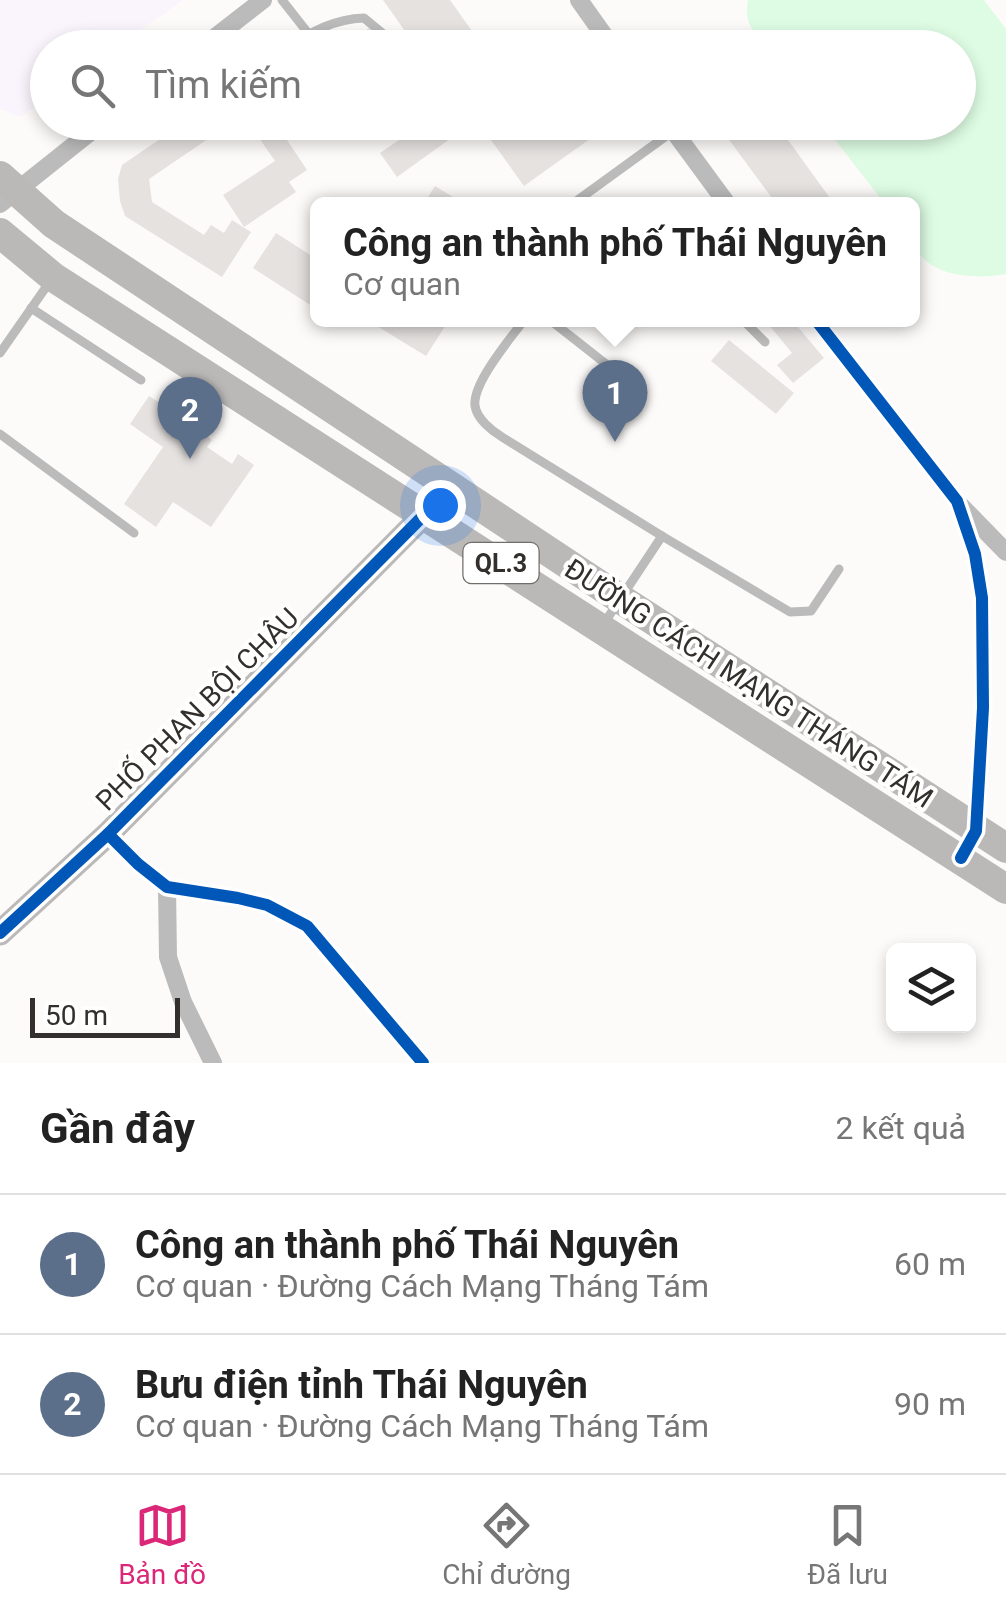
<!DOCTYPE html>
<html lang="vi">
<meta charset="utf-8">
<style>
body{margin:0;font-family:Roboto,sans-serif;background:#f2f2f2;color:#222}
.controls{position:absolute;right:30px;bottom:30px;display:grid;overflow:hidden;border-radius:15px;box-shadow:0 5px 15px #0003}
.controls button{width:90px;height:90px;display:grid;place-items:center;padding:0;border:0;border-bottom:2px solid #e0e0e0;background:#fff;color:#222;font:50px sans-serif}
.scale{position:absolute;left:30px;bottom:25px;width:150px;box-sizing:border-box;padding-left:10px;border:5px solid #322f2c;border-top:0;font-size:28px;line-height:35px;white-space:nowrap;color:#322f2c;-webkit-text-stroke:8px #fff;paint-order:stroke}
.you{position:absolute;left:440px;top:505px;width:35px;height:35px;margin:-25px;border:8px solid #fff;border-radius:50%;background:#1a73e8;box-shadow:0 0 0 15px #1a73e833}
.badge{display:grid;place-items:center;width:65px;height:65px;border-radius:50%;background:#db2777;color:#fff;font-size:32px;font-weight:700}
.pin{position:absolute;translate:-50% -82px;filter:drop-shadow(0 2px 5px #0008)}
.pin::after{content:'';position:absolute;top:52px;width:35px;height:30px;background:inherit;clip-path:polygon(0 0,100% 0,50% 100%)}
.popup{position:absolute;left:310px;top:197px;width:610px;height:130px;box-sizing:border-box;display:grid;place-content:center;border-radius:15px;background:#fff;filter:drop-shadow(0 2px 8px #0005);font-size:32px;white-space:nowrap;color:#767676}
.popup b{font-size:38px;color:#222}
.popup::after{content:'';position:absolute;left:50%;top:100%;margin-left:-20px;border:20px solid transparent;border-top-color:#fff}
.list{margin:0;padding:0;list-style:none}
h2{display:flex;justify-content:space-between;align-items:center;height:130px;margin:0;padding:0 40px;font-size:42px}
h2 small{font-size:32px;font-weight:400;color:#767676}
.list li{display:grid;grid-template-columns:65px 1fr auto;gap:30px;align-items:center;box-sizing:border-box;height:140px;padding:0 40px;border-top:2px solid #e0e0e0}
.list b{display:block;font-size:38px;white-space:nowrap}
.list p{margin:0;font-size:32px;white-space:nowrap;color:#767676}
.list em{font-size:32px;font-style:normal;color:#767676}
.icon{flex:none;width:55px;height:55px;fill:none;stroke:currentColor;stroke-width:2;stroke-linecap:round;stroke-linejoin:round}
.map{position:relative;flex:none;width:1006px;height:1063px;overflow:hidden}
.search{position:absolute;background:#fff;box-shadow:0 5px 15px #0003;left:30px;right:30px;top:30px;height:110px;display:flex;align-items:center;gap:25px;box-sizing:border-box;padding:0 35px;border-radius:55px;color:#767676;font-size:38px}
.sheet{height:410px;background:#fff}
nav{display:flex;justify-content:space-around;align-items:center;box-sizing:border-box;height:140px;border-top:2px solid #e0e0e0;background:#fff;font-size:28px;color:#767676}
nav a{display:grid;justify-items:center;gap:5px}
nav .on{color:#db2777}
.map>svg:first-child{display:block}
.commercial{fill:#faf4fc}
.green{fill:#defce3}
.building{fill:#e5e2e0}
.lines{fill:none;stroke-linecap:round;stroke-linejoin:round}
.lane{stroke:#bcbbbb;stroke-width:9}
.street{stroke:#bcbbbb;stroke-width:18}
.secondary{stroke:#bcbab9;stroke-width:25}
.highway{stroke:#bbb8b8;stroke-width:30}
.cycleway-casing{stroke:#fff;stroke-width:19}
.cycleway{stroke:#0057b8;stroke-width:12}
.labels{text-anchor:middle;stroke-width:8;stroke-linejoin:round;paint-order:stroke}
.shield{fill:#fff;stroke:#706d6b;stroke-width:2.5}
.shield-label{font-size:25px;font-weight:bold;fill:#322f2c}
.street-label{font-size:28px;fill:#322f2c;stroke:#fff}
</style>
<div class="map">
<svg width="1006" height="1063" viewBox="0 0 1006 1063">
<rect width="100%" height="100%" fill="#fdfbf9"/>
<!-- commercial -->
<path class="commercial" d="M0,0H183L117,47L48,48L47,98L21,117L0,109Z"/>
<!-- green -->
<path class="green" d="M748,0H984L1006,29V274C974,280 920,277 912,237C911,227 912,215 912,205L885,204L822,123L958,122V48L765,47C752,30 744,22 748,0Z"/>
<!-- building -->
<g class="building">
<path d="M383,0H450L484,48H417Z"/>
<path d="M369,28L382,48H339Z"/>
<path d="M519,33L530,48H500Z"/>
<path d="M185,122H233L149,179L152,202L204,235L211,225L224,233L232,220L251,232L222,277L125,216L120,201L118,179L122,165Z"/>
<path d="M248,122H275L307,170L289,182L296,192L244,227L223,195L275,161Z"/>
<path d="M425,122H455L461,131L397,177L380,153Z"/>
<path d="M478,122H584L594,136L524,186Z"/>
<path d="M747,122H775L835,205H777L727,137Z"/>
<path d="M435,186L466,205H423Z"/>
<path d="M276,233L318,260V310L253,268Z"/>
<path d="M367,320H449L426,356Z"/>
<path d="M765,320H792L824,358L793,383L777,365L792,353Z"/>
<path d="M729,340L794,393L776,414L711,361Z"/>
<path d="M149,396L168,408L162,417L185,433L191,425L212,440L207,447L232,464L238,454L254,465L211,527L173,502L156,527L124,504L163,447L130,424Z"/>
</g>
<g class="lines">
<!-- lane -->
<g class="lane">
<path d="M282,0L308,33"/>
<path d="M288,48C312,31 335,19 364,18L387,37"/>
<path d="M571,205L673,131"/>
<path d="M31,308L141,380"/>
<path d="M524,320C511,338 472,383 475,406C477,419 492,431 502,437L662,536"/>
<path d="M550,320L620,375"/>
<path d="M743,320L765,342"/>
<path d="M0,353L51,280"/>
<path d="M0,434L134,533"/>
<path d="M603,625L662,536L790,612L811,611L839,569"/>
</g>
<!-- street -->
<g class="street">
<path d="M579,0L613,48"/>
<path d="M201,48L263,0"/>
<path d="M667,122L728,205"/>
<path d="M0,204L103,122"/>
<path d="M816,320L957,501L975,554L982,598L983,708L976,831L961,858"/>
<path d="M961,506L1006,552"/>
<path d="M108,834L138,864L167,887L238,898L267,905L307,926L423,1063"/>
<path d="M167,887L168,957L183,1002L213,1063"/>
</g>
<!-- secondary -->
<path class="secondary" d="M0,933L108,834L425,514"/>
<!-- highway -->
<g class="highway">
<path d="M0,176L54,224L619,598L1006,848"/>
<path d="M0,233L53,277L1006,889"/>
</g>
<defs>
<g id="cycleway">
<path d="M816,320L957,501L975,554L982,598L983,708L976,831L961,858"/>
<path d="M108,834L138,864L167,887L238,898L267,905L307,926L423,1063"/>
<path d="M0,933L108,834L425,514"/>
</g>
</defs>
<!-- cycleway casing -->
<use href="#cycleway" class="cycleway-casing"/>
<!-- cycleway -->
<use href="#cycleway" class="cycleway"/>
</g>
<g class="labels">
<!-- shield labels -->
<rect class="shield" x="463.5" y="543" width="75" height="40" rx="8"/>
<g class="shield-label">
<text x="501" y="572">QL.3</text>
</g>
<!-- street labels -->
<g class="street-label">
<text transform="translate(749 683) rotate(33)" y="10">ĐƯỜNG CÁCH MẠNG THÁNG TÁM</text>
<text transform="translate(197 709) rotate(-45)" y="10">PHỐ PHAN BỘI CHÂU</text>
</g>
</g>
</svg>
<div class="controls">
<button><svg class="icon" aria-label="layers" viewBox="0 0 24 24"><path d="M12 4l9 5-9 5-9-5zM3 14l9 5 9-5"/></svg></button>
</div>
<div class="scale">50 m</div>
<div class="you"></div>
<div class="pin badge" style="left:615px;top:442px;background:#5c6f8a">1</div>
<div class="popup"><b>Công an thành phố Thái Nguyên</b>Cơ quan</div>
<div class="pin badge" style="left:190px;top:459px;background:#5c6f8a">2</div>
<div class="search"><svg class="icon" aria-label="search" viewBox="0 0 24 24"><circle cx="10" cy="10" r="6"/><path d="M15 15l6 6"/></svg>Tìm kiếm</div>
</div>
<section class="sheet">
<h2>Gần đây<small>2 kết quả</small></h2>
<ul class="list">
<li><span class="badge" style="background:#5c6f8a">1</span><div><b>Công an thành phố Thái Nguyên</b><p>Cơ quan · Đường Cách Mạng Tháng Tám</p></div><em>60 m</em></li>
<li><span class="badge" style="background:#5c6f8a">2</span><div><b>Bưu điện tỉnh Thái Nguyên</b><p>Cơ quan · Đường Cách Mạng Tháng Tám</p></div><em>90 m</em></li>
</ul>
</section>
<nav>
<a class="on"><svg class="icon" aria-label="map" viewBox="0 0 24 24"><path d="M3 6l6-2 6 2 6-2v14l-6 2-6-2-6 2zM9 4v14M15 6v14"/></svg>Bản đồ</a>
<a><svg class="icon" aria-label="directions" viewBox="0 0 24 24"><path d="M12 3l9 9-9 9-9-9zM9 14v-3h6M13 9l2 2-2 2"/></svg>Chỉ đường</a>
<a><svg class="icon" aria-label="saved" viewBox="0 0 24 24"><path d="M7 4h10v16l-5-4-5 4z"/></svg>Đã lưu</a>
</nav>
